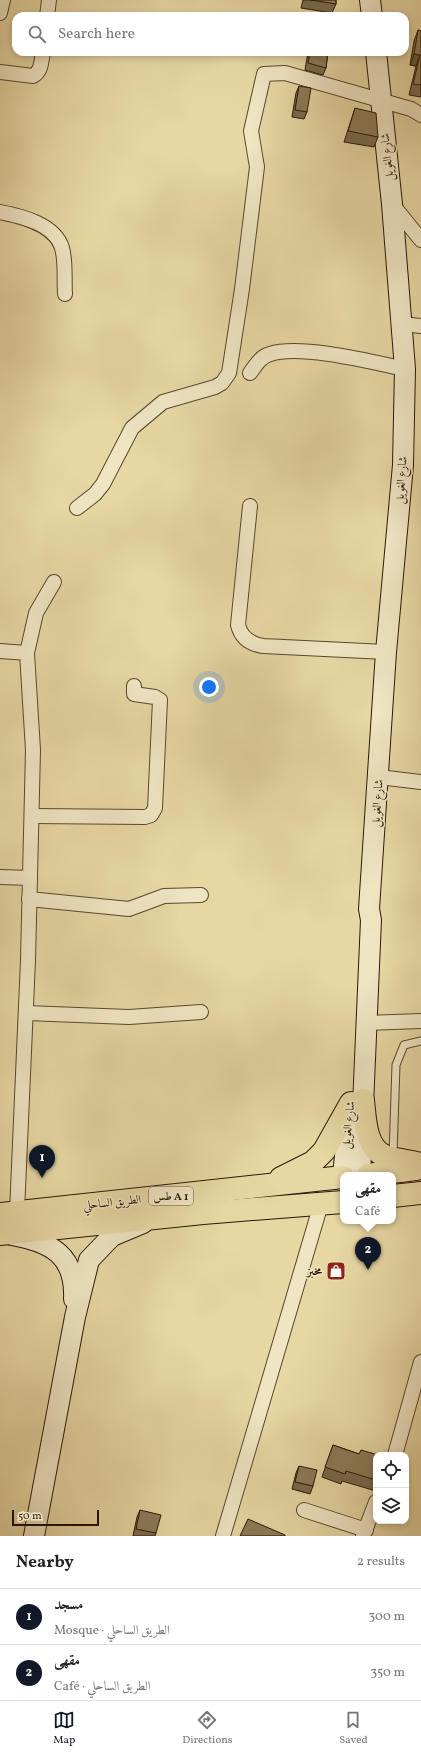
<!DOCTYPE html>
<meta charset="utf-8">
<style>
body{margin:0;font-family:Vollkorn,Amiri,serif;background:#f6f6f6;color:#222}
.controls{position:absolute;right:12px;bottom:12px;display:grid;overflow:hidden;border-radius:8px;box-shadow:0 2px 6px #0003}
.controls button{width:36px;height:36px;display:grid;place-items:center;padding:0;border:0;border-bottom:1px solid #e0e0e0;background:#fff;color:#222;font:20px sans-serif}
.scale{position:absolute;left:12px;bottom:10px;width:87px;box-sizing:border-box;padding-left:4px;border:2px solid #2b1707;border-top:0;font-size:11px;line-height:14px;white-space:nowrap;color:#2b1707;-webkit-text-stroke:3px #efe5c3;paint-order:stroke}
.you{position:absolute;left:209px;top:687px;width:14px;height:14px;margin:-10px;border:3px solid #fff;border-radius:50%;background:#1a73e8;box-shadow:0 0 0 6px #1a73e833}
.badge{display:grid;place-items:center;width:26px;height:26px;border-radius:50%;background:#111827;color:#fff;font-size:13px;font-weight:700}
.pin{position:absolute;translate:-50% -33px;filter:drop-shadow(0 1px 2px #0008)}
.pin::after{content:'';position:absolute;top:21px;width:14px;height:12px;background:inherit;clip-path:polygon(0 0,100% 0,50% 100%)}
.popup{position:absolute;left:340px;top:1172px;width:56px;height:52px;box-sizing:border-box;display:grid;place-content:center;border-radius:8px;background:#fff;filter:drop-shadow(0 1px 3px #0005);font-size:13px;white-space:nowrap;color:#767676}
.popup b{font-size:15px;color:#222}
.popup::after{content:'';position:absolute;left:50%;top:100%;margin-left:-8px;border:8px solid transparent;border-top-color:#fff}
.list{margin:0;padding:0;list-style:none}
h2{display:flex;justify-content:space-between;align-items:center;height:52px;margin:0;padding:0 16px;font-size:17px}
h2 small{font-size:13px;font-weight:400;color:#767676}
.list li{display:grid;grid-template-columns:26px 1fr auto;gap:12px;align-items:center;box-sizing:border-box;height:56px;padding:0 16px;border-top:1px solid #e0e0e0}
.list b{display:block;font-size:15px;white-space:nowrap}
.list p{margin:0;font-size:13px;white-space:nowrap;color:#767676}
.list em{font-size:13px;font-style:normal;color:#767676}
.icon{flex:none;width:22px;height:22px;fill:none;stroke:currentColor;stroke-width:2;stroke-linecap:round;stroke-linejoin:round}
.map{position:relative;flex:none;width:421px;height:1536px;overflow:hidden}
.search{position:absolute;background:#fff;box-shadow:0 2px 6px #0003;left:12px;right:12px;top:12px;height:44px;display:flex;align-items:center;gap:10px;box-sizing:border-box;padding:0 14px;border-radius:12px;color:#767676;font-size:15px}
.sheet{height:164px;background:#fff}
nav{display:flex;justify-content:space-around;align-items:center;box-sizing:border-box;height:56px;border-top:1px solid #e0e0e0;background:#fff;font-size:11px;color:#767676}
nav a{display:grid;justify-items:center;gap:2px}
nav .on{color:#111827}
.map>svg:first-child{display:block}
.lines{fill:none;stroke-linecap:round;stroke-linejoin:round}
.lane-casing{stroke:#5a472e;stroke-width:9}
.street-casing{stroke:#5a472e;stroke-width:16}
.secondary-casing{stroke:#2b1707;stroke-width:22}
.highway-casing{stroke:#2b1707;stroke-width:24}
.lane{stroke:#efe5c3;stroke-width:7}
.street{stroke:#efe5c3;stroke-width:14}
.secondary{stroke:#efe5c3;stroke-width:20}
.highway{stroke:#e6d7a3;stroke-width:22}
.wall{fill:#786a4c;stroke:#2b1707}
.shaded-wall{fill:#62563e;stroke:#2b1707}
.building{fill:#8c7b58;stroke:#2b1707}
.labels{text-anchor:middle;stroke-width:3;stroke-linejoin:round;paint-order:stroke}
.shield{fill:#efe5c3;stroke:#66553f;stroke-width:1}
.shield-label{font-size:11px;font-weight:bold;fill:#2b1707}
.street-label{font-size:12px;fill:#2b1707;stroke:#efe5c3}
.poi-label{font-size:12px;font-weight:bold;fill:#2b1707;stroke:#efe5c3;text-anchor:end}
</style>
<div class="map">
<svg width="421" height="1536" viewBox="0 0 421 1536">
<rect width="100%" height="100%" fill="#e6d7a3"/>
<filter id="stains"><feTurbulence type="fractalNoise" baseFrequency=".005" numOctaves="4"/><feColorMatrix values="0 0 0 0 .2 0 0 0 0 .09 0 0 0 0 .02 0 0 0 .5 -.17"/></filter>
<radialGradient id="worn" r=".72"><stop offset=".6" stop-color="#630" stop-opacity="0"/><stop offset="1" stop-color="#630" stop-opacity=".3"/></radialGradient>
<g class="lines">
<defs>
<path id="lane" d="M393,1155L396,1065L404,1045L421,1041"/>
<g id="street">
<path d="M0,13L3,0"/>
<path d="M47,16L49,0"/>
<path d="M0,72L33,76C42,71 41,61 43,52"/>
<path d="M392,204L421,240"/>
<path d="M0,212C21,216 55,224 62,248C66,261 64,280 65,294"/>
<path d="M402,324L421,326"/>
<path d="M250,373C256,365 260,357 270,354C301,344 372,362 405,369"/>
<path d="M250,506L238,625C241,637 250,644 263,646L386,652"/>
<path d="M77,508L95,494L103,484L132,428L163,402L215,387L222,383L229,373L242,289L257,167L251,131L264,74L285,73L411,109L421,115"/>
<path d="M0,651L27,653L33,750L28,960L17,1212"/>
<path d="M27,653L36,613L54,582"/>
<path d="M379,777L421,782"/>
<path d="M32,816L145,817L151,815L155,808L160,700L155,697L134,694V686"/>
<path d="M0,877L30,878"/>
<path d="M29,899L129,909L164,896L201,895"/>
<path d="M26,1013L129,1017L201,1012"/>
<path d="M366,1023L421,1021"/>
<path d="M395,1455L421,1362"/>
<path d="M304,1510L366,1530"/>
<path d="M223,1536L321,1204"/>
<path d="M363,1536L376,1502"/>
</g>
<g id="secondary">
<path d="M370,0L372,16"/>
<path d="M343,1175L350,1109"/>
<path d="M360,1175L371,920L369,909L386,652L403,465L405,369L392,204L376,52"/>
<path d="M12,1235C51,1242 76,1255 74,1299"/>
<path d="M34,1536L75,1317L89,1260L112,1236L143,1223"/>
</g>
<g id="highway">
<path d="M363,1100C365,1118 365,1148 385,1156C396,1160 409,1161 421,1164"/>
<path d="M368,1175L416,1169"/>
<path d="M281,1178L313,1162L324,1151L351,1103"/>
<path d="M393,1196L421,1193"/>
<path d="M0,1214L343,1177"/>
<path d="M0,1234L203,1213L343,1202"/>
</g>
</defs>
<!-- lane casing -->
<use href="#lane" class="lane-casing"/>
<!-- street casing -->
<use href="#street" class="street-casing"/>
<!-- secondary casing -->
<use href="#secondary" class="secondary-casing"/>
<!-- highway casing -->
<use href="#highway" class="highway-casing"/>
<!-- lane -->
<use href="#lane" class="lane"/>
<!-- street -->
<use href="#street" class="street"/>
<!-- secondary -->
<use href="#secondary" class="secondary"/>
<!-- highway -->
<use href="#highway" class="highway"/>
</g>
<!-- wall -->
<g class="wall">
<path d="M303,0H336V4L332,13L301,8Z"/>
<path d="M418,30L421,31V97L409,95L416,66L410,65L414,41Z"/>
<path d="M308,52H328L326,68L323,75L305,70Z"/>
<path d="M299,86L307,112L304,119L292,117L296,93Z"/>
<path d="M355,108L378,137L374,147L344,142Z"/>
<path d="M333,1445L359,1454L376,1455V1491L342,1481L341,1484L322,1477Z"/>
<path d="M299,1466L313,1486L310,1494L292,1489L296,1473Z"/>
<path d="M140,1510L156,1533L155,1536H133L137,1517Z"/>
</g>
<!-- shaded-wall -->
<path class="shaded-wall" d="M414,54L420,55L416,66L410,65Z"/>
<!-- building -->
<g class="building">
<path d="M311,0H336V4Z"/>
<path d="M288,13L313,16H287Z"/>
<path d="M418,30L421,31V85L413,84L420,55L414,54Z"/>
<path d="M310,52H328L326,68L308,63Z"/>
<path d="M299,86L311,88L307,112L295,110Z"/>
<path d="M355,108L376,113L378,137L348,131Z"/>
<path d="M333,1445L359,1454L361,1450L378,1455H376V1480L346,1471L345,1474L325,1467Z"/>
<path d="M299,1466L317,1470L313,1486L295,1482Z"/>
<path d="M140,1510L161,1515L156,1533L136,1529Z"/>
<path d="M248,1519L285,1535V1536H240Z"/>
</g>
<!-- icons -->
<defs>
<symbol id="shop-square" viewBox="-11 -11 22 22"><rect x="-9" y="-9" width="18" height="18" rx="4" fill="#8f2418" stroke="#efe5c3"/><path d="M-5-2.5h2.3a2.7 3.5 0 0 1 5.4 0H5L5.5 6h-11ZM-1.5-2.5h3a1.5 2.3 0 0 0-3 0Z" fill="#fff"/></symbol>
</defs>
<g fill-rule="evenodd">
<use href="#shop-square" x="325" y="1260" width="22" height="22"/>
</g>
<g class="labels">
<!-- shield labels -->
<rect class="shield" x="149" y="1187" width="44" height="18" rx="3"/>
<g class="shield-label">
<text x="171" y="1200">طس A 1</text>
</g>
<!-- street labels -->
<g class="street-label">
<text transform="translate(387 157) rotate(-96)" y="4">شارع الغويل</text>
<text transform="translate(401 480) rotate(-86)" y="4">شارع الغويل</text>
<text transform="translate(377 803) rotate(-86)" y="4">شارع الغويل</text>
<text transform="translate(348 1125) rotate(-84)" y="4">شارع الغويل</text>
<text transform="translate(112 1202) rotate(-6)" y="4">الطريق الساحلي</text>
</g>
<!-- poi labels -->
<g class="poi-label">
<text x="322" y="1275">مخبز</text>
</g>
</g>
<rect width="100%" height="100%" filter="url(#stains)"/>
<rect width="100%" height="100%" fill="url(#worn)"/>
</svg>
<div class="controls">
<button><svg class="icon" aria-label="locate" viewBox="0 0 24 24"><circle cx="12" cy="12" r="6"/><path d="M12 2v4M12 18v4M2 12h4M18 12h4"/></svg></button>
<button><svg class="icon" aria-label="layers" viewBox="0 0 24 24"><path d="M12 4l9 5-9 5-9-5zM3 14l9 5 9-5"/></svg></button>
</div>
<div class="scale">50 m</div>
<div class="you"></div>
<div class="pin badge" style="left:42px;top:1178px">1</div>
<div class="pin badge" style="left:368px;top:1270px">2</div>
<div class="popup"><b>مقهى</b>Café</div>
<div class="search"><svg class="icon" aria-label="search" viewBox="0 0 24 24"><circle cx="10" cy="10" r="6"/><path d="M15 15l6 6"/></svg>Search here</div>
</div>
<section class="sheet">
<h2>Nearby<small>2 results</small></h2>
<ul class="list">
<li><span class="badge">1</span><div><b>مسجد</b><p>Mosque · الطريق الساحلي</p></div><em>300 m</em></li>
<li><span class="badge">2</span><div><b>مقهى</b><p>Café · الطريق الساحلي</p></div><em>350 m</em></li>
</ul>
</section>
<nav>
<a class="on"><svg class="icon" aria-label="map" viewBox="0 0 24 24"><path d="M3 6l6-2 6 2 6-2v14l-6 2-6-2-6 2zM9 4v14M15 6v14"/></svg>Map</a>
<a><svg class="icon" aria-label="directions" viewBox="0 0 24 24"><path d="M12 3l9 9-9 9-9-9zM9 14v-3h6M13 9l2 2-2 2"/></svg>Directions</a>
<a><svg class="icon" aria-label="saved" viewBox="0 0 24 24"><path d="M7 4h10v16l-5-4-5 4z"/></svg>Saved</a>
</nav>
